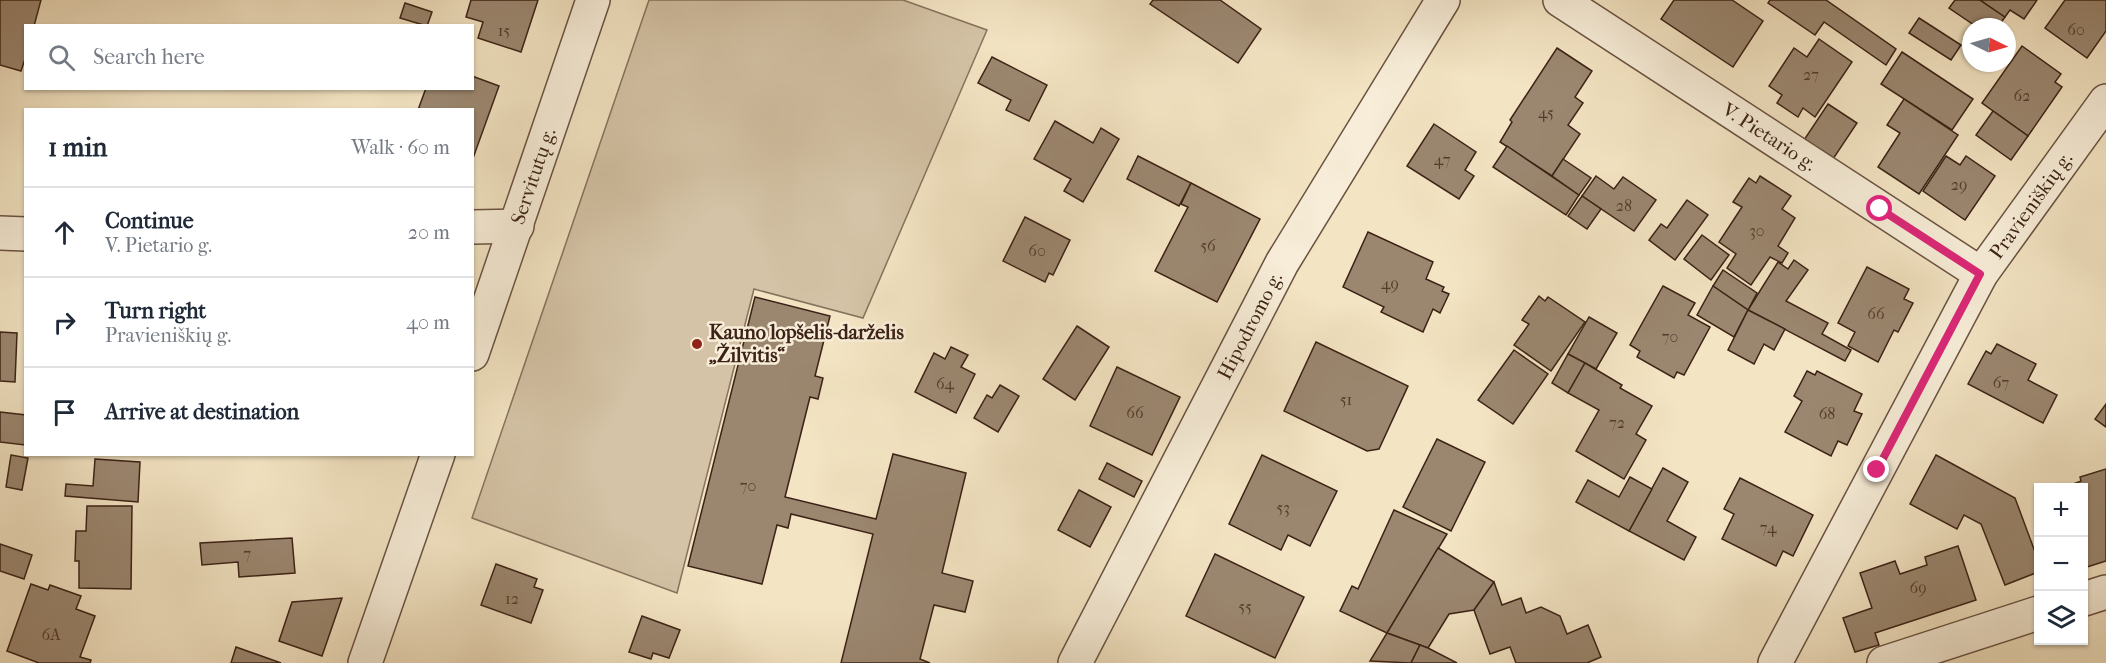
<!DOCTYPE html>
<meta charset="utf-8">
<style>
body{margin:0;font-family:"IM FELL French Canon",serif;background:#f6f6f7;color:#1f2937}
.controls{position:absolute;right:18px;bottom:18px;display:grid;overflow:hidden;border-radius:0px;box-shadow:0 2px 4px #0004}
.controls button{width:54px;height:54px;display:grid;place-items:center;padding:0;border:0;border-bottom:2px solid #e0e1e3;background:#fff;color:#1f2937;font:30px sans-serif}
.compass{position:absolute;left:1962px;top:18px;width:54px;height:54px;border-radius:50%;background:#fff;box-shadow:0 2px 4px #0004;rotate:95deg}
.stop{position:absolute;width:18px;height:18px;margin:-14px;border:4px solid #db2777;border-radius:50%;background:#fff}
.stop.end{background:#db2777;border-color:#fff;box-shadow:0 2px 6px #0008}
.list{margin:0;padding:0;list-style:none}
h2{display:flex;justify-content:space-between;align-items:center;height:78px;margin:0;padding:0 24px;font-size:26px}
h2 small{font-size:20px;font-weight:400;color:#747a83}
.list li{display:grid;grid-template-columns:39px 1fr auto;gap:18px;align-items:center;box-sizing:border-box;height:90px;padding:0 24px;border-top:2px solid #e0e1e3}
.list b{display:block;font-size:22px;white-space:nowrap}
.list p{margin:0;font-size:20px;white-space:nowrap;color:#747a83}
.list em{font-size:20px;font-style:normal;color:#747a83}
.icon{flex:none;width:33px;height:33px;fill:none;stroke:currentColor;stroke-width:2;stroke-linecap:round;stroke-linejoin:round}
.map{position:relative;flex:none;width:2106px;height:663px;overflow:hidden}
.search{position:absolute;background:#fff;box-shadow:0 2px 4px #0004;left:24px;top:24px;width:450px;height:66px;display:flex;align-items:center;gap:15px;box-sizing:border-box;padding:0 21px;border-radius:0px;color:#747a83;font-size:22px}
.panel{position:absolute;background:#fff;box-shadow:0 2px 4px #0004;left:24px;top:108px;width:450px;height:348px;border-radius:0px}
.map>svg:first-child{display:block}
.green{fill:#d4c3a6;stroke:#88725e;stroke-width:1.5}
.building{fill:#9b8770;stroke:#3c2216;stroke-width:1.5}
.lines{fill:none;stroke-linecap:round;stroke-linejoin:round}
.minor-casing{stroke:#6a5241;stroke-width:36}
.minor{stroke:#f7edd8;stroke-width:33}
.route{stroke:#db2777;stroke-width:8}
.poi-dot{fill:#8f2418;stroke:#f7edd8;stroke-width:2}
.labels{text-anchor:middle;stroke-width:5;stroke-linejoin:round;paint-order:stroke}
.number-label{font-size:16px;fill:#543b2c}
.street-label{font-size:20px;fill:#3c2216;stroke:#f7edd8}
.poi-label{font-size:20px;font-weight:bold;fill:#3c2216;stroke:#f7edd8;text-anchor:start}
</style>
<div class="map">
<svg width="2106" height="663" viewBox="0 0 2106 663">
<rect width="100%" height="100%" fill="#f3e4c3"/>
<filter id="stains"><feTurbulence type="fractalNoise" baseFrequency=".00333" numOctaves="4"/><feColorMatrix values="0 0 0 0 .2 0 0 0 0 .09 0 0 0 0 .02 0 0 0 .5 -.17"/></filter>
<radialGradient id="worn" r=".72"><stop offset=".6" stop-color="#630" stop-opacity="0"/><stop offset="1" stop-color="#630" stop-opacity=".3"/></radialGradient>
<!-- green -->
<path class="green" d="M649,0H903L987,30L863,318L754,289L677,593L472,518Z"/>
<!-- building -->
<g class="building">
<path d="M0,0H41L34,26H26V56L21,71L0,65Z"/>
<path d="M471,0H538L521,52L478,38L483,22L466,17Z"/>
<path d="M1153,0H1220L1261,29L1238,63L1150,4Z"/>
<path d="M1674,0H1732L1763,21L1733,67L1661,19Z"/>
<path d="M1770,0H1826L1896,49L1886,65L1824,22L1815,35L1768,3Z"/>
<path d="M1955,0H1980L2005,17L1998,27H1977L1949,8Z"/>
<path d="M1980,0H2037L2024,19L2010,10L2005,17Z"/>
<path d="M2065,0H2106V31L2087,58L2045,28Z"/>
<path d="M405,3L432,12L427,26L400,18Z"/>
<path d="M1919,18L1961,45L1951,60L1909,33Z"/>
<path d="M1819,39L1852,62L1815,117L1803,108L1798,117L1777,103L1782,95L1769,86L1794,48L1807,57Z"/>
<path d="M2022,46L2061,74L2055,82L2062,87L2028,136L1982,103Z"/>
<path d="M1557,48L1592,71L1575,97L1583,103L1568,125L1580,134L1552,176L1500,142L1512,122L1510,120Z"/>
<path d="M1902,52L1973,99L1952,130L1881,84Z"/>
<path d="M992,57L1047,85L1029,121L1006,110L1011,100L978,83Z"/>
<path d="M472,76L499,86L472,161V110H418L426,88H472Z"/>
<path d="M1904,99L1958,135L1919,194L1878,167L1900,133L1887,125Z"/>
<path d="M1828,104L1857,123L1833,159L1804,140Z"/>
<path d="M1993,111L2028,136L2011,160L1976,135Z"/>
<path d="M1055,121L1093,143L1101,128L1119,139L1083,202L1064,191L1071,179L1034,159Z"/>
<path d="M1434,124L1476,152L1465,170L1474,176L1459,199L1407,166Z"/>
<path d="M1507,146L1579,195L1566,215L1493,167Z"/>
<path d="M1138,156L1191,183L1179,206L1127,179Z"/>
<path d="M1946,156L1960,165L1966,156L1995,176L1965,220L1923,191Z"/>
<path d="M1563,159L1591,178L1579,195L1552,176Z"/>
<path d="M1596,176L1614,189L1623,177L1656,200L1634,231L1582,196Z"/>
<path d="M1760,176L1791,196L1782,209L1795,218L1778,246L1788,253L1782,263L1770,257L1751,285L1727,268L1736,254L1719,242L1742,207L1733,202L1749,178L1756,183Z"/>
<path d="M1191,183L1260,219L1217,302L1155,271L1188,207L1181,204Z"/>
<path d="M1582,196L1601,209L1587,229L1568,216Z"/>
<path d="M1687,200L1708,215L1675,260L1649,240L1661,224L1667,228Z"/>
<path d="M1025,217L1070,240L1053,275L1049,273L1045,282L1003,261Z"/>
<path d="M1368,232L1433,262L1426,279L1444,287L1442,291L1449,294L1440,313L1433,309L1423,332L1381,312L1384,307L1343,287Z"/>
<path d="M1702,235L1729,255L1711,280L1684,259Z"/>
<path d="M1794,260L1808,270L1786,301L1828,323L1822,334L1851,350L1845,361L1748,310L1778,262L1788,269Z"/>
<path d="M1867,267L1909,289L1904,299L1913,303L1898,332L1894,330L1878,362L1848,346L1855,332L1838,323Z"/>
<path d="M1723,270L1757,293L1748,310L1713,286Z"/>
<path d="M1663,286L1695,303L1688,315L1710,327L1684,375L1677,372L1674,378L1637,357L1640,351L1630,345Z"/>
<path d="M1713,286L1748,310L1734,337L1697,315Z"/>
<path d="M1539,296L1545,301L1548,297L1585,322L1551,371L1514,345L1529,324L1522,320Z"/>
<path d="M755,297L830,316L815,376L823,378L818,399L810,397L785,497L876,519L893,454L966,473L942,573L973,581L965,612L934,605L920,659L930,663H841L873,534L791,514L788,528L777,525L762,584L688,566Z"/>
<path d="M1748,310L1785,329L1774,350L1764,344L1754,364L1728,350Z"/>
<path d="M1589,317L1617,333L1596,369L1568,354Z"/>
<path d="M1077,326L1109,347L1075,400L1043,379Z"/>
<path d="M0,332L17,333L15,382L0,381Z"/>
<path d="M1316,342L1408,386L1379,449L1367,451L1284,411Z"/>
<path d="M1997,344L2036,364L2028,380L2057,395L2043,423L1968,384L1986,351L1991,354Z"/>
<path d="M951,347L968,355L961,367L975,374L956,413L915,392L934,353L945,359Z"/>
<path d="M1514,350L1548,374L1513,424L1478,400Z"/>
<path d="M1568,354L1585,363L1568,393L1552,383Z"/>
<path d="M1585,363L1622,385L1620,388L1652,406L1636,434L1646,440L1624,479L1576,451L1599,410L1568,393Z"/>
<path d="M1117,367L1180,397L1152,455L1090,426Z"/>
<path d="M1807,371L1815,375L1817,371L1862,394L1854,411L1862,414L1847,445L1838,441L1831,456L1785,432L1802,401L1794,396Z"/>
<path d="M1000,385L1019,396L998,432L974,418L987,395L992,398Z"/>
<path d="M2106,404V427L2095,419Z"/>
<path d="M0,412L26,415L25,445L0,442Z"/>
<path d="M1437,439L1485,462L1451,531L1403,507Z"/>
<path d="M11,455L28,458L22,490L6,487Z"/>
<path d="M1262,455L1337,491L1310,546L1288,535L1281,550L1229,524Z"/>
<path d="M1936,455L2015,498L2038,560V572L2005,585L1981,524L1964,515L1957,529L1910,504Z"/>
<path d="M95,459L140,462L138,502L65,496L66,484L93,486Z"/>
<path d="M1107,463L1142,481L1134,497L1099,479Z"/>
<path d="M1663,468L1688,482L1667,521L1696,537L1684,560L1629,531Z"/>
<path d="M2106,469V561L2084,568V488L2066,487L2081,481L2080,477Z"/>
<path d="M1630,477L1652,489L1629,531L1576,502L1588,480L1619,497Z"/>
<path d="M1740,478L1813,515L1793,556L1783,551L1776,566L1722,539L1734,514L1724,509Z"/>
<path d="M1079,490L1111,507L1090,547L1058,530Z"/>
<path d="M87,506H132L131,589L79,588V561H75L76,531H86Z"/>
<path d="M1394,510L1447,534L1387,633L1340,611L1352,586L1358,589Z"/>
<path d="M292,538L295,573L239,577L238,562L202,565L200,543Z"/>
<path d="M0,544L32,555L24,579L0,571Z"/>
<path d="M1958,546L1976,600L1875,633L1879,645L1855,652L1843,618L1872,608L1860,573L1895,561L1900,574L1927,565L1925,557Z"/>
<path d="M1438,548L1494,582L1474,610L1449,614L1428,648L1387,633Z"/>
<path d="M1215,554L1304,597L1275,658L1186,616Z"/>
<path d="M496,564L537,579L534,587L543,590L531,623L481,605Z"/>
<path d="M1494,582L1502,605L1521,598L1526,613L1541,607L1560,616L1567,634L1588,625L1601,657L1587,663H1516L1510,647L1490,654L1474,610Z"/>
<path d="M31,584L48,590L50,585L81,596L76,609L95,616L80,657L91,660L90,663H39L7,651Z"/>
<path d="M342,598L322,656L279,641L292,602Z"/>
<path d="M642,616L680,630L669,658L653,653L651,659L629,652Z"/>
<path d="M1387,633L1420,645L1411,663L1370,661Z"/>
<path d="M1420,645L1428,648L1457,663H1411Z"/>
<path d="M236,647L281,663H231Z"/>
</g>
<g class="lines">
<defs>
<g id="minor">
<path id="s1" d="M1560,0L1981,274"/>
<path d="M472,227L517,226"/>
<path d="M0,233L26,234"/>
<path id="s2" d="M472,354L593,0"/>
<path d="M2084,599L2106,592"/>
<path d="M365,663L438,454"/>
<path id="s3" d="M1075,663L1282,263L1443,0"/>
<path id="s4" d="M1775,663L1981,274L2106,101"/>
<path d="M1884,663L2038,613"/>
</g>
</defs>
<!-- minor casing -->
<use href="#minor" class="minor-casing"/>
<!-- minor -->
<use href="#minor" class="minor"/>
</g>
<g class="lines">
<!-- route -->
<path class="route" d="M1877,470L1980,274L1880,209"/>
</g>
<!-- markers -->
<circle class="poi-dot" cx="697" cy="344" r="6"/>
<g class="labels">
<!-- number labels -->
<g class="number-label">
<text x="2076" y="35">60</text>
<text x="504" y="36">15</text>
<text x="1811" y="80">27</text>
<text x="2022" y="101">62</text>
<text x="1546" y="118">45</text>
<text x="1442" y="165">47</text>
<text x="1959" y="190">29</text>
<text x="1624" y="211">28</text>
<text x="1757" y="236">30</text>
<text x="1208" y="251">56</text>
<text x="1037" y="256">60</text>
<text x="1390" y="289">49</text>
<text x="1876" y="319">66</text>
<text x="1670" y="342">70</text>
<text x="2001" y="388">67</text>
<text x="945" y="389">64</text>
<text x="1346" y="405">51</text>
<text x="1135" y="418">66</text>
<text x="1827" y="419">68</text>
<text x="1617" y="428">72</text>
<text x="748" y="491">70</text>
<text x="1283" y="513">53</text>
<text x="1768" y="533">74</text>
<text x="247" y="559">7</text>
<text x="1918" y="593">69</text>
<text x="512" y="604">12</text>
<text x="1245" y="612">55</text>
<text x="51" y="640">6A</text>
</g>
<!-- street labels -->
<g class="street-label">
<text dy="7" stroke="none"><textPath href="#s1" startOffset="250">V. Pietario g.</textPath></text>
<text dy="7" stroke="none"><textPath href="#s2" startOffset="188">Servitutų g.</textPath></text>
<text dy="7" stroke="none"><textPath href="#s4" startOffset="525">Pravieniškių g.</textPath></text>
<text dy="7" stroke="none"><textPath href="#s3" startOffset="380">Hipodromo g.</textPath></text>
</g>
<!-- poi labels -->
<g class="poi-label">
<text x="709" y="339">Kauno lopšelis-darželis<tspan x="709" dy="23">„Žilvitis“</tspan></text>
</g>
</g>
<rect width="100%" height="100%" filter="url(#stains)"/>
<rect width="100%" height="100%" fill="url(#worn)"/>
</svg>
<div class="controls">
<button>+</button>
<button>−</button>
<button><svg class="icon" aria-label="layers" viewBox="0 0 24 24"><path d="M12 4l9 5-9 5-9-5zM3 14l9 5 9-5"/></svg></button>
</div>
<svg class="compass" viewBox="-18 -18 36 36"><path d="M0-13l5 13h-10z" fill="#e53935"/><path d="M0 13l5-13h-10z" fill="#747a83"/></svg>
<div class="stop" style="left:1880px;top:209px"></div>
<div class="stop end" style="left:1877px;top:470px"></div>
<div class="search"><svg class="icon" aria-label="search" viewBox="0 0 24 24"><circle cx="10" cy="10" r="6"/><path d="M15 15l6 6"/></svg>Search here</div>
<section class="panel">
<h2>1 min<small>Walk · 60 m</small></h2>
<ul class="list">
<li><svg class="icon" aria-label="ahead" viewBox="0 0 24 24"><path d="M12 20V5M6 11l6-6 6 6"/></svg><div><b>Continue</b><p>V. Pietario g.</p></div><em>20 m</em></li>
<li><svg class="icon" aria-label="right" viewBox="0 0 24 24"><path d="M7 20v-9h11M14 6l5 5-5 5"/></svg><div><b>Turn right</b><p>Pravieniškių g.</p></div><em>40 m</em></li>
<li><svg class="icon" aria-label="arrive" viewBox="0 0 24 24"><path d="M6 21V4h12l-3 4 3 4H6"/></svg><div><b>Arrive at destination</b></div></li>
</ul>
</section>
</div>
